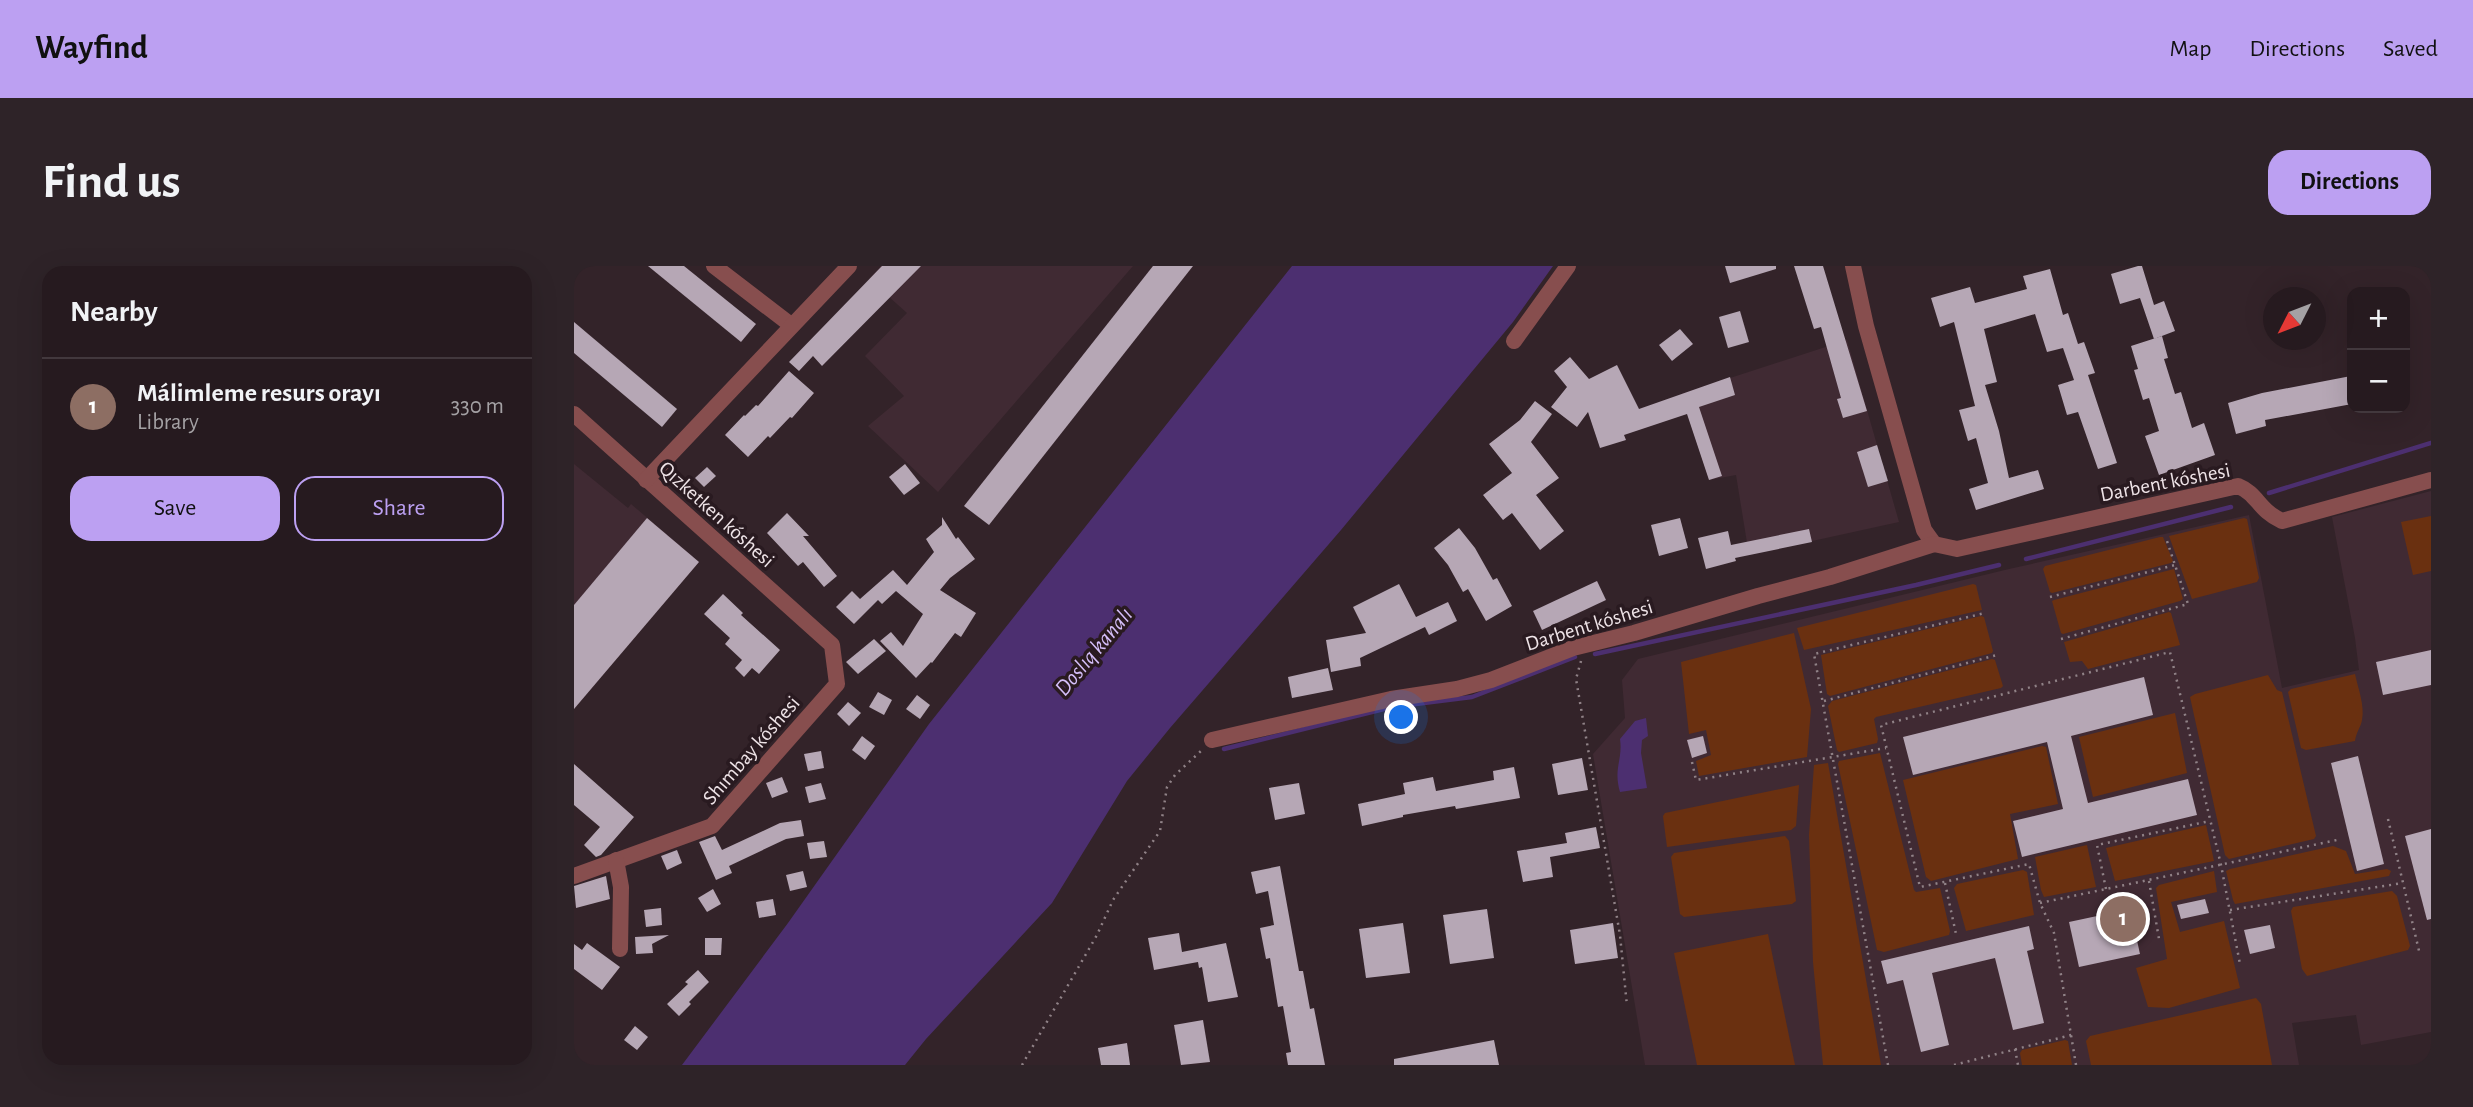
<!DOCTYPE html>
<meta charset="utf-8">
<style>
body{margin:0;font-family:"Alegreya Sans",sans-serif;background:#2e2328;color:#f1f3f6}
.controls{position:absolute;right:21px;top:21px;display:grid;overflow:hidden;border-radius:14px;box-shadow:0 7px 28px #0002}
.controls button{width:63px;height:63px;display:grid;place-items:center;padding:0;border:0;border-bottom:2px solid #42383d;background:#261a1f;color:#f1f3f6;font:35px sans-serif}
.compass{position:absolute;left:1689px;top:21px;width:63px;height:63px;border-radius:50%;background:#261a1f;box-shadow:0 7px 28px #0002;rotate:228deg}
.you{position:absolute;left:828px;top:452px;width:24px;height:24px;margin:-18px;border:5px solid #fff;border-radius:50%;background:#1a73e8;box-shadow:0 0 0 10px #1a73e833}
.badge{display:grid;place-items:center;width:46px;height:46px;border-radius:50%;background:#bca0f2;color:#fff;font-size:23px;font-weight:700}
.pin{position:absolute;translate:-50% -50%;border:4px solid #fff;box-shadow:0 2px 7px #0006}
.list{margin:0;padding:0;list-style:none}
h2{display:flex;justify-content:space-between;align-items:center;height:91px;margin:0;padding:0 28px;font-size:30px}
h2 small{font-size:23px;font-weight:400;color:#a4a1a4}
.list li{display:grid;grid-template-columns:46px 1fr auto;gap:21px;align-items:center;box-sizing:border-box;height:98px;padding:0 28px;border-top:2px solid #42383d}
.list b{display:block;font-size:26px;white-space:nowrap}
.list p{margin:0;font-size:23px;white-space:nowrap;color:#a4a1a4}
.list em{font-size:23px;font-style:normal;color:#a4a1a4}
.actions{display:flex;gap:14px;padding:21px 28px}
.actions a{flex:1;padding:16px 0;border:2px solid #bca0f2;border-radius:21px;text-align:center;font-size:24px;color:#bca0f2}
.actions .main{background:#bca0f2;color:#111}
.map{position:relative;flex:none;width:1857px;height:799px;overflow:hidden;border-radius:21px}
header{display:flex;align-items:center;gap:42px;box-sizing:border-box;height:98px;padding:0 35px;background:#bca0f2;color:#111}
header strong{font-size:33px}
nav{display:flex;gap:38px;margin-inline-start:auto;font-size:24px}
.intro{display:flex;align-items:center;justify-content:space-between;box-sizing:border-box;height:168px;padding:0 42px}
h1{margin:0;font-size:49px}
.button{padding:18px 32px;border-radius:21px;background:#bca0f2;color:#111;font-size:24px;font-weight:700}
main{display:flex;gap:42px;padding:0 42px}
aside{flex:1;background:#261a1f;border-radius:21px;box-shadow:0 7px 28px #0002}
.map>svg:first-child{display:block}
.built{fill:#402a33}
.green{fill:#6a3010}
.water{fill:#4c2f70}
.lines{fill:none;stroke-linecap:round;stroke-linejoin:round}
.stream{stroke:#4c2f70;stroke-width:4.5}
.building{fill:#b6a7b5}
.path{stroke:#908287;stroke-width:2.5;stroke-dasharray:2 5;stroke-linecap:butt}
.minor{stroke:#874e4e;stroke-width:16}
.labels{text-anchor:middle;stroke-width:7;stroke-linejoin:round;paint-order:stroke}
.street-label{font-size:21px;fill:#eee3e7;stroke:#291a20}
.water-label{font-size:23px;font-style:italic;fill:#d4bef9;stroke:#291a20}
</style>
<header>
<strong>Wayfind</strong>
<nav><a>Map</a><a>Directions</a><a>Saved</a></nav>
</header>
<div class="intro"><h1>Find us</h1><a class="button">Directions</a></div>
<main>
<aside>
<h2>Nearby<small></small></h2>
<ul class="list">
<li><span class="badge" style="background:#8d6e63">1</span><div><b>Málimleme resurs orayı</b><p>Library</p></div><em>330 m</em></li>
</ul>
<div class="actions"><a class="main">Save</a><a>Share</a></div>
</aside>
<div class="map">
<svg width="1857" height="799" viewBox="0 0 1857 799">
<rect width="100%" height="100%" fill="#332329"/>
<!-- built -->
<g class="built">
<path d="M307,0H559L364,226L294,160L330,130L291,90L333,47L295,13Z"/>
<path d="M1273,74L1325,256L1175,289L1162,209L1135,214L1107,128Z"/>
<path d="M0,198L54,242L57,238L125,296L0,443Z"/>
<path d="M1857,225V766L1787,779L1782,749L1718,757L1725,799H1071L1019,488L1051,452L1048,414L1064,393L1435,303L1675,249L1708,422L1785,404L1781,372L1758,251Z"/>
</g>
<!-- green -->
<g class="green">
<path d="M1857,250V305L1839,309L1827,256Z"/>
<path d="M1670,252L1673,253L1685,312L1683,316L1618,333L1595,270Z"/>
<path d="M1586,271H1589L1599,295L1597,297L1478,327L1476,326L1469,303L1471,300Z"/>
<path d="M1600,303L1609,333L1606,335L1489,368L1487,367L1478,335L1480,334Z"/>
<path d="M1399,318L1402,319L1408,344L1230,384L1223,362Z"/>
<path d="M1595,346L1597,347L1606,379L1514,403L1508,395L1496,396L1490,376Z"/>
<path d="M1407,350L1410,351L1419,385L1418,387L1256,430L1253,428L1247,389Z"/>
<path d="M1220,367L1237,443L1233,491L1125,510L1122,495L1137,489L1132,464L1115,468L1107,396Z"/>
<path d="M1418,393L1421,394L1429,420L1427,422L1302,451L1300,453L1304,473L1303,477L1265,486L1263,484L1254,440L1258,435Z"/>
<path d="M1781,408C1784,422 1791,440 1788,454C1787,461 1782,466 1781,475L1732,484L1727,482L1714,426L1717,423Z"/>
<path d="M1694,409L1703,424L1708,426L1742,570L1740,573L1655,593L1651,589L1616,431L1621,428Z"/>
<path d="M1601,447L1613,507L1519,531L1505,471Z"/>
<path d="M1468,480L1472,481L1484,538L1436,548L1444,593L1357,615L1352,611L1329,514Z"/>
<path d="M1306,487L1340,624L1342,626L1366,622L1376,665L1375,669L1310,686L1303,684L1264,498L1265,495Z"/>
<path d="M1254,497L1307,799H1249L1239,696L1235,569L1240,499Z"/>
<path d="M1225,519L1222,560L1217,564L1093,581L1089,550L1091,547Z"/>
<path d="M1632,559L1640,595L1541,615L1532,582Z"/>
<path d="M1211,570L1215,575L1222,635L1218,638L1110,651L1106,648L1097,591L1100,587Z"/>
<path d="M1513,579L1522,621L1470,631L1467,624L1461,591Z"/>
<path d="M1759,580L1772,585L1781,608L1813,603L1817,605L1815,610L1661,638L1659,634L1652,605L1656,603Z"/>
<path d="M1449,604L1453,606L1460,649L1392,665L1380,622L1383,618Z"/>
<path d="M1640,605L1643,626L1597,636L1606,666L1650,655L1666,722L1595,742L1574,741L1562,702L1593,693L1582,622L1585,619Z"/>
<path d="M1818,625L1823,630L1836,680L1834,684L1733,710L1728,703L1717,645L1719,641Z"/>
<path d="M1194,668L1221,799H1123L1100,687Z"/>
<path d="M1682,732L1687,738L1698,799H1517L1512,775L1516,770Z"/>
<path d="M1491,774L1494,775L1498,799H1448L1446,787L1448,784Z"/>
</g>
<!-- water -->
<g class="water">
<path d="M718,0H979L939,56L767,264L596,462L553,515L478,637L352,773L331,799H108L214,657L355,458Z"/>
<path d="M1072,452L1074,470L1068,474L1067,487L1073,522L1046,526C1039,502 1049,494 1046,473L1061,455Z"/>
</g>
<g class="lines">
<!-- stream -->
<g class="stream">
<path d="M1695,227L1857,177"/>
<path d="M1452,293L1657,241"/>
<path d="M1021,388L1342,319L1425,299"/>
<path d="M650,483L818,441L898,431L1001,391"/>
</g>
</g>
<!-- building -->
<g class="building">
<path d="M74,0H110L182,58L167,76Z"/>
<path d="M308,0H347L248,100L239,90L225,105L215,96Z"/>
<path d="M579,0H619L415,259L390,240Z"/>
<path d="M1151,0H1202V3L1156,17Z"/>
<path d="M1220,0H1249L1293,145L1269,152L1263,133L1267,132L1247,61L1240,63Z"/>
<path d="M1564,0H1568L1580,39L1590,35L1601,65L1580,73L1566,32L1546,38L1537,8Z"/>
<path d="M1476,3L1489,49L1494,47L1504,78L1510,76L1521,107L1514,109L1543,197L1524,203L1504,146L1493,149L1484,119L1500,114L1489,82L1473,86L1461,48L1410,63L1423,116L1411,119L1425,165L1435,212L1464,204L1470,223L1402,244L1395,223L1414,217L1402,172L1394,175L1385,144L1401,140L1380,56L1366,61L1357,32L1396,21L1401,37L1453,23L1449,10Z"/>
<path d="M1166,45L1175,76L1154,82L1145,51Z"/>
<path d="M0,56L103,143L88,161L0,87Z"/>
<path d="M1106,63L1119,78L1098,95L1085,79Z"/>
<path d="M1588,70L1594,92L1590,93L1601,128L1607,126L1618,162L1630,157L1641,189L1585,209L1571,170L1585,165L1575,132L1569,134L1560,104L1564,103L1557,80Z"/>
<path d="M996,91L1015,113L1043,99L1065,143L1156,111L1161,129L1125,141L1148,210L1135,214L1113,148L1050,169L1052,174L1026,182L1014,146L1003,161L977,141L993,121L980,105Z"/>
<path d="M215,105L240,127L218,152L216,151L196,172L194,170L174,191L151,169L170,149L171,150L182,139L184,140Z"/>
<path d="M1777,110L1778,138L1691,154L1692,160L1662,168L1654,137L1688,127Z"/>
<path d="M961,135L978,148L957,176L985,212L962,229L990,265L966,284L938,247L929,254L909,229L938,207L915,178L946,154Z"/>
<path d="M1303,179L1314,215L1294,221L1283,186Z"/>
<path d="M331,198L346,217L330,229L315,211Z"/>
<path d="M133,201L142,210L130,221L121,212Z"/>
<path d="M213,247L235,270H229L263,310L250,321L229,296L224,300L193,267Z"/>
<path d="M368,251L382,273L384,271L401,293L376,312L366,324L402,347L387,371L381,367L358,397L357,396L342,412L306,375L317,366L329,380L349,348L322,325L308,338L304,334L280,358L262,341L278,325L286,333L319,304L333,319L360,286L352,273L368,259Z"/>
<path d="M73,252L125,296L0,443V339Z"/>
<path d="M1106,252L1114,282L1085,290L1077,259Z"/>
<path d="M885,262L901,282L919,314L923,312L938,340L912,355L894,323L889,326L874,299L860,282Z"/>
<path d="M1235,263L1238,276L1161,292L1162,295L1132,303L1124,272L1154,265L1157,279Z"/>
<path d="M1023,315L1032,334L968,364L959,345Z"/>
<path d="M825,318L842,351L874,336L883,355L855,369L851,361L786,392L787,400L757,406L752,374L792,367L779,341Z"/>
<path d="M149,328L169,347L167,349L206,384L185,408L178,402L170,411L161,402L168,394L151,378L156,372L130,348Z"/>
<path d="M300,373L312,385L284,408L272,396Z"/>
<path d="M1857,384V419L1809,429L1802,396Z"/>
<path d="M754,402L759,424L718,432L714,411Z"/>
<path d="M1570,411L1579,449L1497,470L1514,537L1614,513L1623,549L1448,591L1439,555L1489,543L1473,476L1339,509L1329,471Z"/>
<path d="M304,426L318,434L310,449L295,441Z"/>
<path d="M343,429L356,439L346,453L332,443Z"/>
<path d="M274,436L287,447L275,460L263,448Z"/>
<path d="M288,470L301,480L291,494L278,484Z"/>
<path d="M1129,470L1133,487L1118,492L1113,474Z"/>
<path d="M247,485L250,502L234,505L230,488Z"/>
<path d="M1784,490L1810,598L1783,605L1757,497Z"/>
<path d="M1008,492L1014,524L984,529L978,498Z"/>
<path d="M0,498L60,551L27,589L22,591L10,579L26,561L0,539Z"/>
<path d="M940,501L946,532L882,543L881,540L829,549V551L788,560L784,538L831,528L829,517L859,511L862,525L920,514L919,505Z"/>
<path d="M208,511L214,526L198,532L192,517Z"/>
<path d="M247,517L252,533L235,537L231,521Z"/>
<path d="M725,517L731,548L701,554L695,522Z"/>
<path d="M227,554L230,570L212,573L155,600L158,607L142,614L125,576L141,570L148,584L206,557Z"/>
<path d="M1022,561L1026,582L976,591L979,611L949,616L943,585L993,577L991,567Z"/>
<path d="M1857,563V653L1853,654L1831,570Z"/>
<path d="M250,575L253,591L236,593L233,577Z"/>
<path d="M103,584L108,597L93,604L87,590Z"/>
<path d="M706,600L725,705H729L736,743L740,742L751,799H714L712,787L717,786L709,740L704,741L696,692L692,693L686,662L700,659L694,625L682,628L677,606Z"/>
<path d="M229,605L233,621L216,625L212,609Z"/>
<path d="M32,610L36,633L2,642L0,620Z"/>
<path d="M139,623L147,638L133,646L124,632Z"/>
<path d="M199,633L202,649L185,652L182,636Z"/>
<path d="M1631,633L1635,647L1607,653L1603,639Z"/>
<path d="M87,642L88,659L72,661L70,644Z"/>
<path d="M913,643L920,692L876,698L869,649Z"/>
<path d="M1556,643L1566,688L1505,701L1495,656Z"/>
<path d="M829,657L836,707L792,712L785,663Z"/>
<path d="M1039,657L1044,692L1001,698L996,664Z"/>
<path d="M1696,659L1701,682L1676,688L1670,664Z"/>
<path d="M1455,660L1460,683L1453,685L1470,757L1439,764L1421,692L1358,707L1375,779L1347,786L1329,714L1313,718L1307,695Z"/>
<path d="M605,667L608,686L652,677L664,731L634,736L628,701L625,702L624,696L580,704L574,672Z"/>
<path d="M95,669L78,678L79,687L62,688L61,671Z"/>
<path d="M131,672H148L147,689H131Z"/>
<path d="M13,677L46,701L28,724L0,703V678L8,684Z"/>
<path d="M124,704L135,716L115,736L117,738L105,750L93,738L114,718L111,716Z"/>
<path d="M629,754L636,796L607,799L600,759Z"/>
<path d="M61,760L74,771L63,784L50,774Z"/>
<path d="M920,774L925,799H820V793Z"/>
<path d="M553,777L556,799H527L524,782Z"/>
</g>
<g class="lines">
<!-- path -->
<g class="path">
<path d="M1476,331L1601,299"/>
<path d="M1487,373L1614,338L1592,272"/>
<path d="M1007,395L1002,413L1046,669L1053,740"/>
<path d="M1250,435L1423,389"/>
<path d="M1118,496L1122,514L1312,482"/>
<path d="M1814,553L1846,689"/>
<path d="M1575,615L1585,673"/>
<path d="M1371,617L1382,668"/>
<path d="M1532,623L1523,579L1636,555"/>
<path d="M1466,637L1763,574"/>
<path d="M1656,644L1829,617"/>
<path d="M1441,783L1444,799"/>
<path d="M448,799L523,669L539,634L586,565L593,521L601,509L628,484"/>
<path d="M1314,799L1240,388L1411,347"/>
<path d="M1380,799L1501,768"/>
<path d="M1502,799L1480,667L1466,637L1455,598L1346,621L1307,459L1596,386L1647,599L1666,698"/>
</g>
<!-- minor -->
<g class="minor">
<path d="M140,0L217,59"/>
<path d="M1279,0L1292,60L1350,264L1360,278"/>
<path d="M940,75L994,0"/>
<path d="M0,148L258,379L263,418L138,560L0,610"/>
<path d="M72,214L275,0"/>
<path d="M638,474L817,433L883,423L917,414L999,382L1060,367L1184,330L1256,311L1360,278L1383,283L1664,220C1684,228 1684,244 1708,255L1857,214"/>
<path d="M42,594L47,621L46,683"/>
</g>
</g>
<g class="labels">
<!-- street labels -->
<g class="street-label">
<text transform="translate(1591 216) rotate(-11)" y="7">Darbent kóshesi</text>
<text transform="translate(143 248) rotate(42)" y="7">Qızketken kóshesi</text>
<text transform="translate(1015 359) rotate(-17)" y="7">Darbent kóshesi</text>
<text transform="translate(177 484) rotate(-49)" y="7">Shımbay kóshesi</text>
</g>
<!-- water labels -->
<g class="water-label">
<text transform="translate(519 385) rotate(-50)" y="8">Doslıq kanalı</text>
</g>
</g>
</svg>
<div class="controls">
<button>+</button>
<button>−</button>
</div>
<svg class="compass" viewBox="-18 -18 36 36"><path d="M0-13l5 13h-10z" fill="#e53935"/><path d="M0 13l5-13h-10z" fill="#a4a1a4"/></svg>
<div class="you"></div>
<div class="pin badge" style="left:1549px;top:653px;background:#8d6e63">1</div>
</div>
</main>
